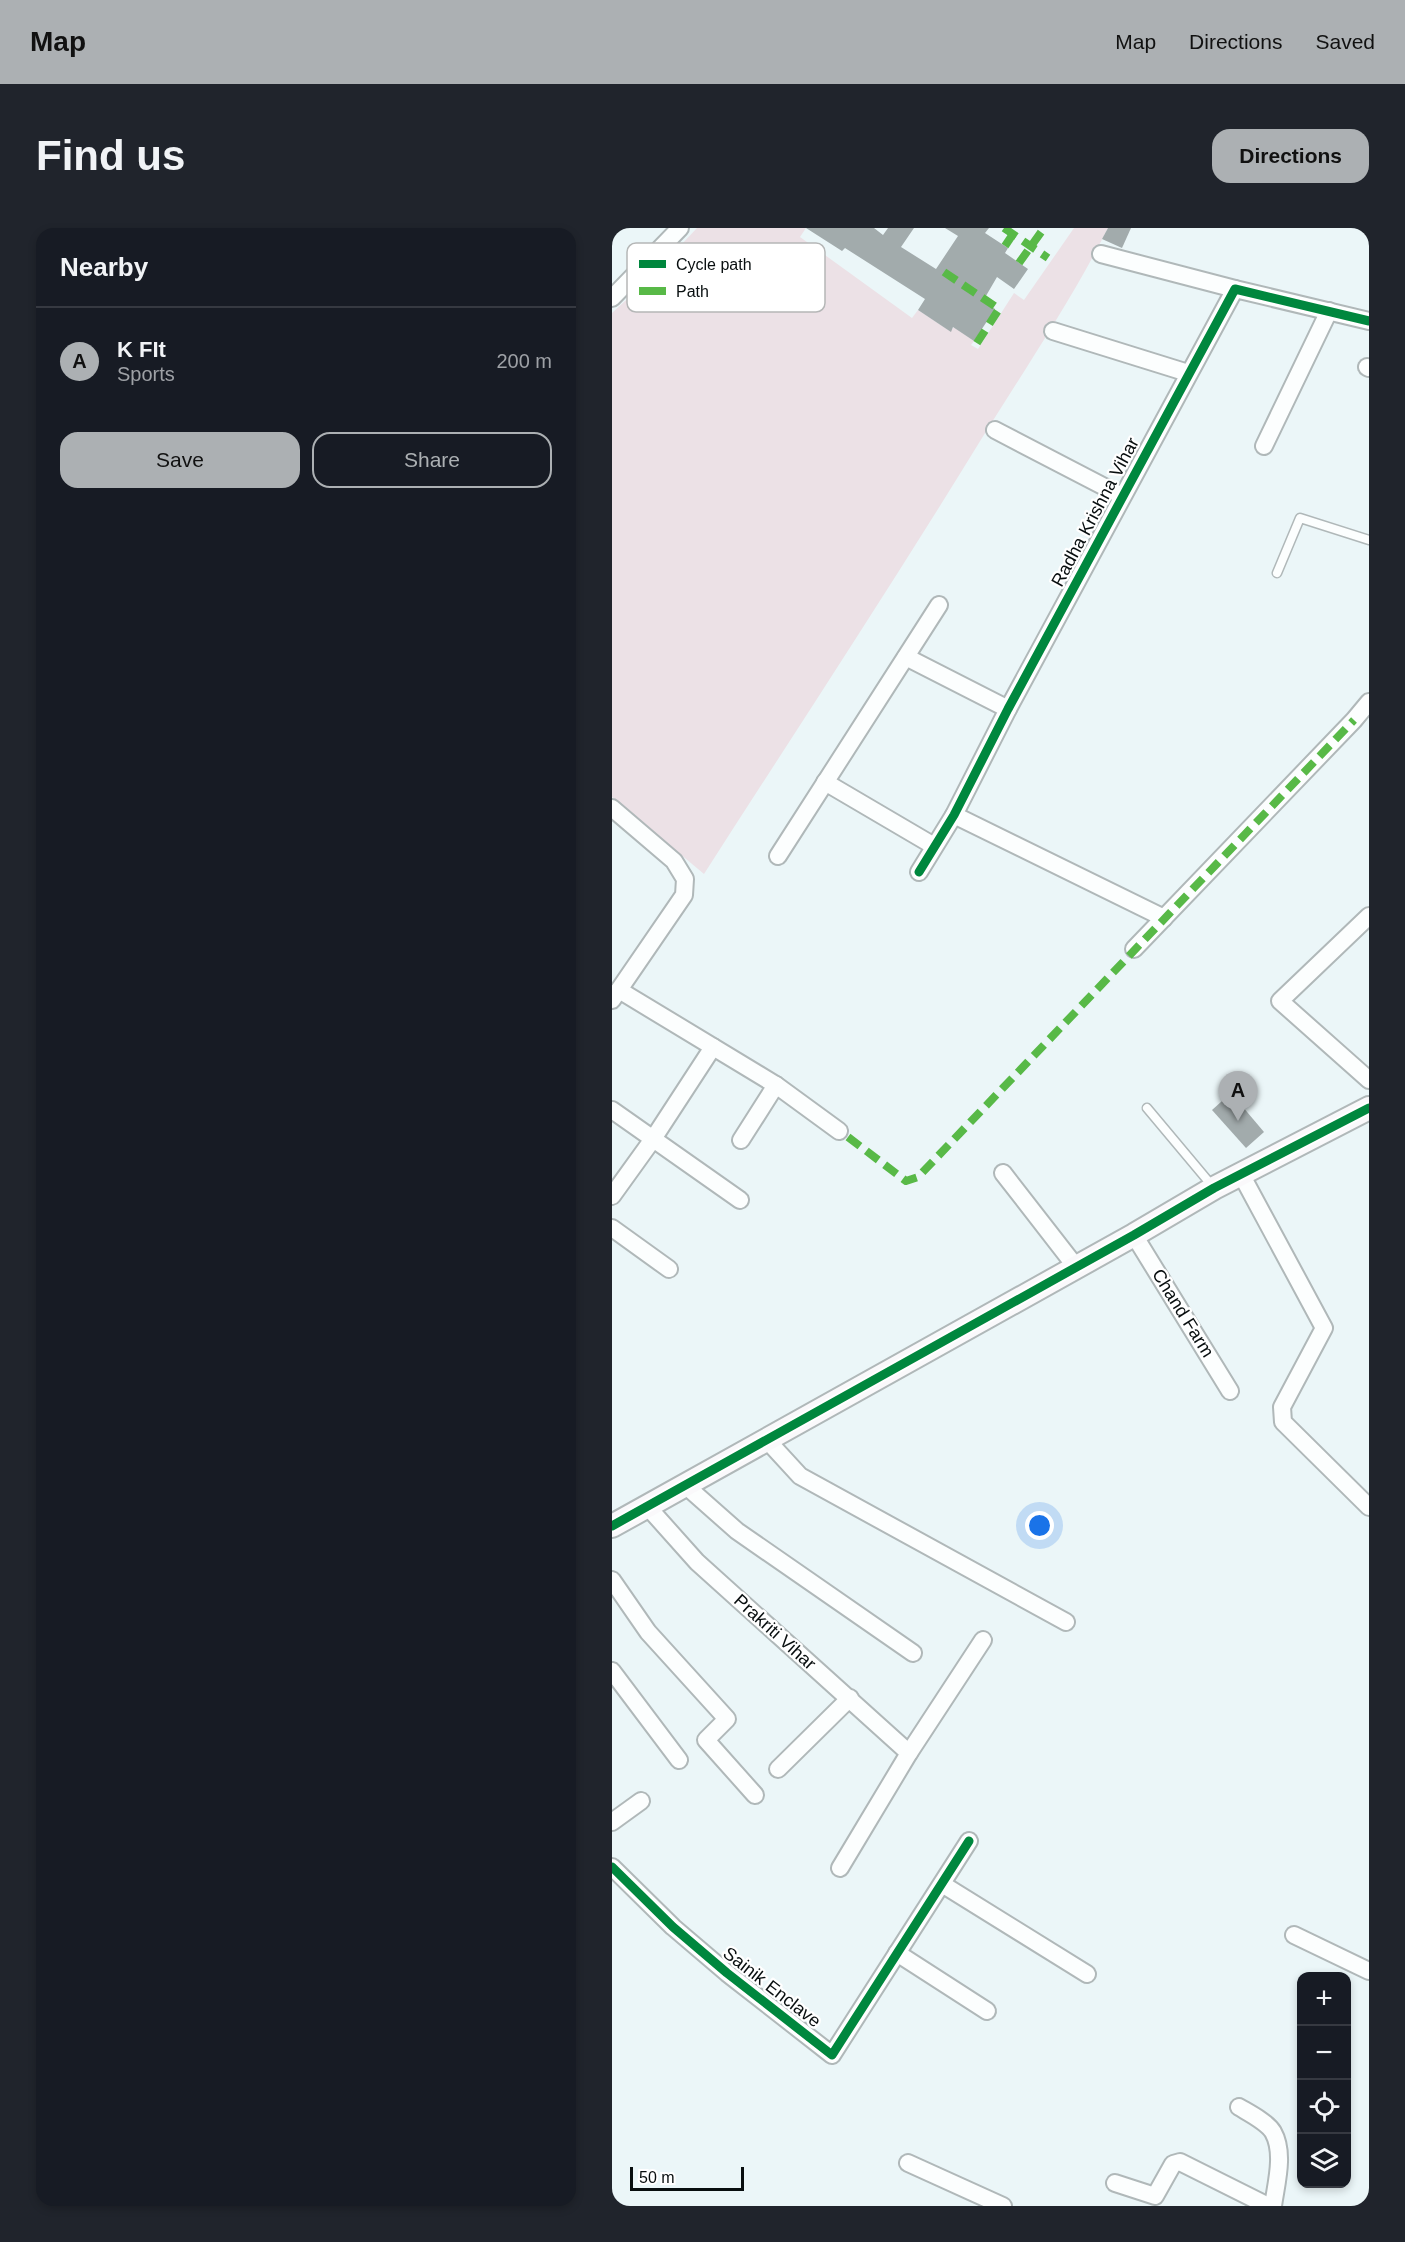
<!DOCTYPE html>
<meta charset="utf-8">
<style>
body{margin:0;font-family:Helvetica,sans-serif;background:#20242c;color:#f1f3f6}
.controls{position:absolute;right:18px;bottom:18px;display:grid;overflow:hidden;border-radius:12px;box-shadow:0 3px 9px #0003}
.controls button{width:54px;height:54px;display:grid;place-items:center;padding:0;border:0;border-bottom:2px solid #363941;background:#171b24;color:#f1f3f6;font:30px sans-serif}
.scale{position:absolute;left:18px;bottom:15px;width:114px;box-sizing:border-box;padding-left:6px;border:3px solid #080e0f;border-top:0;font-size:16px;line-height:21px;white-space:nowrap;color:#080e0f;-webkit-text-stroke:4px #fff;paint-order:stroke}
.you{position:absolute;left:428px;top:1298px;width:21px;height:21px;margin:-15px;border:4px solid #fff;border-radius:50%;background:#1a73e8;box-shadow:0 0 0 9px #1a73e833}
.badge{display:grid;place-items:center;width:39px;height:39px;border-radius:50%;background:#acb0b3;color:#111;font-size:20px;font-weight:700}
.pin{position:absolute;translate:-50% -50px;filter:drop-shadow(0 2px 3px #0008)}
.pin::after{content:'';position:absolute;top:32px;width:21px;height:18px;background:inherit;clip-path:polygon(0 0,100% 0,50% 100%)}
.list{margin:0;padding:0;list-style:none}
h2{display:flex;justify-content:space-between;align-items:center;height:78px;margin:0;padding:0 24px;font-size:26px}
h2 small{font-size:20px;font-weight:400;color:#9ea1a6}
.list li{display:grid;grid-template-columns:39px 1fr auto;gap:18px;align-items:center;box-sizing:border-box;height:108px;padding:0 24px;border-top:2px solid #363941}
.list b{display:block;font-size:22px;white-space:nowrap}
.list p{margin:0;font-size:20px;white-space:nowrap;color:#9ea1a6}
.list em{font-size:20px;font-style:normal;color:#9ea1a6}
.actions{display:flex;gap:12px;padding:18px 24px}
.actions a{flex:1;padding:14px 0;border:2px solid #acb0b3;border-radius:18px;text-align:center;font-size:21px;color:#acb0b3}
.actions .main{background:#acb0b3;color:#111}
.icon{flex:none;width:33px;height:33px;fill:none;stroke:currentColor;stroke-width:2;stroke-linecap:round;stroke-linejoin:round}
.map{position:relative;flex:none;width:757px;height:1978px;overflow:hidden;border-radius:18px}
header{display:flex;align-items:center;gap:36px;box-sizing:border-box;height:84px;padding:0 30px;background:#acb0b3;color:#111}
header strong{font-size:28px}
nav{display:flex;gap:33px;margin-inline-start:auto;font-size:21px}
.intro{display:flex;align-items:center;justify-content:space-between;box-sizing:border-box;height:144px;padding:0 36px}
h1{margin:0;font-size:42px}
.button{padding:15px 27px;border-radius:18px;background:#acb0b3;color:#111;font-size:21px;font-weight:700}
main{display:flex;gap:36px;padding:0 36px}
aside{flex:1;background:#171b24;border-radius:18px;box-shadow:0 3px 9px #0003}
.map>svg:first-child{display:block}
.green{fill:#ece1e6}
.building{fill:#a2abac}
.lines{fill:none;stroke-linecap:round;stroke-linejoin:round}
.lane-casing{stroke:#b0b8b9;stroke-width:11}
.street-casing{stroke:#b0b8b9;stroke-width:20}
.secondary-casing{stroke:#b0b8b9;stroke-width:26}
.lane{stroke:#fcfefe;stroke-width:8}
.street{stroke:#fcfefe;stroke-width:16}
.secondary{stroke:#faf9fb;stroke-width:22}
.quiet{stroke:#58b947;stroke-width:8;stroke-dasharray:15 8;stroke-linecap:butt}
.cycleway-casing{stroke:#fff;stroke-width:13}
.cycleway{stroke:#00873e;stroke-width:9}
.labels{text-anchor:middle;stroke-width:4.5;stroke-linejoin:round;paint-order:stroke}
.street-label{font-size:18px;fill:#080e0f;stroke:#fff}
.key{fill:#fff;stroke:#b5b7b7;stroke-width:1.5}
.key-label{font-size:16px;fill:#080e0f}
</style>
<header>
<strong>Map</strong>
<nav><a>Map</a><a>Directions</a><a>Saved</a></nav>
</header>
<div class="intro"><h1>Find us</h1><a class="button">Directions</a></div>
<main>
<aside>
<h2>Nearby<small></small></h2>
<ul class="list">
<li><span class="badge">A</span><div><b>K FIt</b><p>Sports</p></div><em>200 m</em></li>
</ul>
<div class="actions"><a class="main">Save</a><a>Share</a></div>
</aside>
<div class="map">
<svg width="757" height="1978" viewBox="0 0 757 1978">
<rect width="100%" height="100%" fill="#ebf6f8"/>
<!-- green -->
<path class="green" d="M85,0H194L188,9L300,90L306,82L338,103L342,99L362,113L359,117L366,121L402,65L412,72L462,0H496C459,73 413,141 370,210C280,357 185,501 92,646L0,569V85L37,51Z"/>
<!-- building -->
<g class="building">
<path d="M194,0H262L271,7L276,0H302L289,19L324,41L346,8L333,0H377L373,5L396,20L393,25L416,41L402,61L385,49L371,73L383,81L362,113L341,99L339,104L306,82L313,71L233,20L230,23Z"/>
<path d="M496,0H519L510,20L490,11Z"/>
<path d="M619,865L652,904L634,920L600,882Z"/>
</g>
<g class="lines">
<defs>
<g id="lane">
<path d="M665,345L688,290L757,312"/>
<path d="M535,880L602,960"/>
</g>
<g id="street">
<path d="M489,26L623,61"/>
<path d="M0,70L68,0"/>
<path d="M441,103L576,145"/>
<path d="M755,139L757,140"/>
<path d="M383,202L510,268"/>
<path d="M652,218L717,83"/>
<path d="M294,429L396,481"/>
<path d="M213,554L322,618"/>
<path d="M0,580L62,633L73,651L72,667L0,772"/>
<path d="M342,587L552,690"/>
<path d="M166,628L327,377"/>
<path d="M307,644L342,587L396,481L623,61L757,93"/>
<path d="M757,688L668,773L757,852"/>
<path d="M522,721L742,492L757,474"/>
<path d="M7,762L164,857L227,903"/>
<path d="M0,882L128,972"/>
<path d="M129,912L164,857"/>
<path d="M391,945L464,1039"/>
<path d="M629,946L712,1100L670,1179L671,1194L757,1279"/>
<path d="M0,968L41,911L101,819"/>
<path d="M0,1000L57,1041"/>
<path d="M522,1007L618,1163"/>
<path d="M154,1211L188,1248L454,1394"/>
<path d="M73,1257L125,1303L301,1425"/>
<path d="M35,1278L85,1334L297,1525"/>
<path d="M0,1352L36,1404L115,1491L94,1512L143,1567"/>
<path d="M0,1443L67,1532"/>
<path d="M166,1541L238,1470"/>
<path d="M0,1594L29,1573"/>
<path d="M0,1639L61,1699L115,1745L220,1827L357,1613"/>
<path d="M228,1640L297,1525L371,1412"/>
<path d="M330,1656L475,1746"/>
<path d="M682,1707L757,1743"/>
<path d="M285,1725L375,1783"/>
<path d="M627,1879C637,1885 655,1894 661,1904C673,1925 664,1956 661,1978"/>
<path d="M296,1935L391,1978"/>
<path d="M503,1955L543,1968L561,1936L568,1934L656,1978"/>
</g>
<path id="secondary" d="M0,1298L522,1007L602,960L757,880"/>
</defs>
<!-- lane casing -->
<use href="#lane" class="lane-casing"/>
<!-- street casing -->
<use href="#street" class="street-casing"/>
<!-- secondary casing -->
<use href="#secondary" class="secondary-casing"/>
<!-- lane -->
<use href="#lane" class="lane"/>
<!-- street -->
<use href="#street" class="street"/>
<!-- secondary -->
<use href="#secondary" class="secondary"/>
<!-- quiet -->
<g class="quiet">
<path d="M392,0L436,30"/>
<path d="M393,18L405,0"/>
<path d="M407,35L432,0"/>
<path d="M332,44L387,81L363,118"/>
<path d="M236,909L294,953L306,949L742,492"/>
</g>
<defs>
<g id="cycleway">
<path d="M307,644L342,587L396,481L623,61L757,93"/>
<path d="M0,1298L522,1007L602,960L757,880"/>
<path d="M0,1639L61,1699L115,1745L220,1827L357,1613"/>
</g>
</defs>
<!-- cycleway casing -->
<use href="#cycleway" class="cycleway-casing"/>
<!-- cycleway -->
<use href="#cycleway" class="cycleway"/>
</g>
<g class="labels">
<!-- street labels -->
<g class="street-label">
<text transform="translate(483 284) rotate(-62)" y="6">Radha Krishna Vihar</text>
<text transform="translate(571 1085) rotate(58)" y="6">Chand Farm</text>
<text transform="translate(163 1404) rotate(42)" y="6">Prakriti Vihar</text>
<text transform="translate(160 1759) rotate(38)" y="6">Sainik Enclave</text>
</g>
</g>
<!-- legend -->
<rect x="15" y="15" width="198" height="69" rx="9" class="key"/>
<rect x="27" y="32" width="27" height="8" fill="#00873e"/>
<rect x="27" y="59" width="27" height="8" fill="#58b947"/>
<g class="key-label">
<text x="64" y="42">Cycle path</text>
<text x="64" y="69">Path</text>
</g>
</svg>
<div class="controls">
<button>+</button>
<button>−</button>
<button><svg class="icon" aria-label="locate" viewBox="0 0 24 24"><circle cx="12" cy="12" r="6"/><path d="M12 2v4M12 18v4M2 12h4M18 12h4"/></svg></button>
<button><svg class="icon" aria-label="layers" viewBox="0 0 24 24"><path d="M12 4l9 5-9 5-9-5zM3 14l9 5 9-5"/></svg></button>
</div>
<div class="scale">50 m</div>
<div class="you"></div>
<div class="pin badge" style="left:626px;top:893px">A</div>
</div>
</main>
